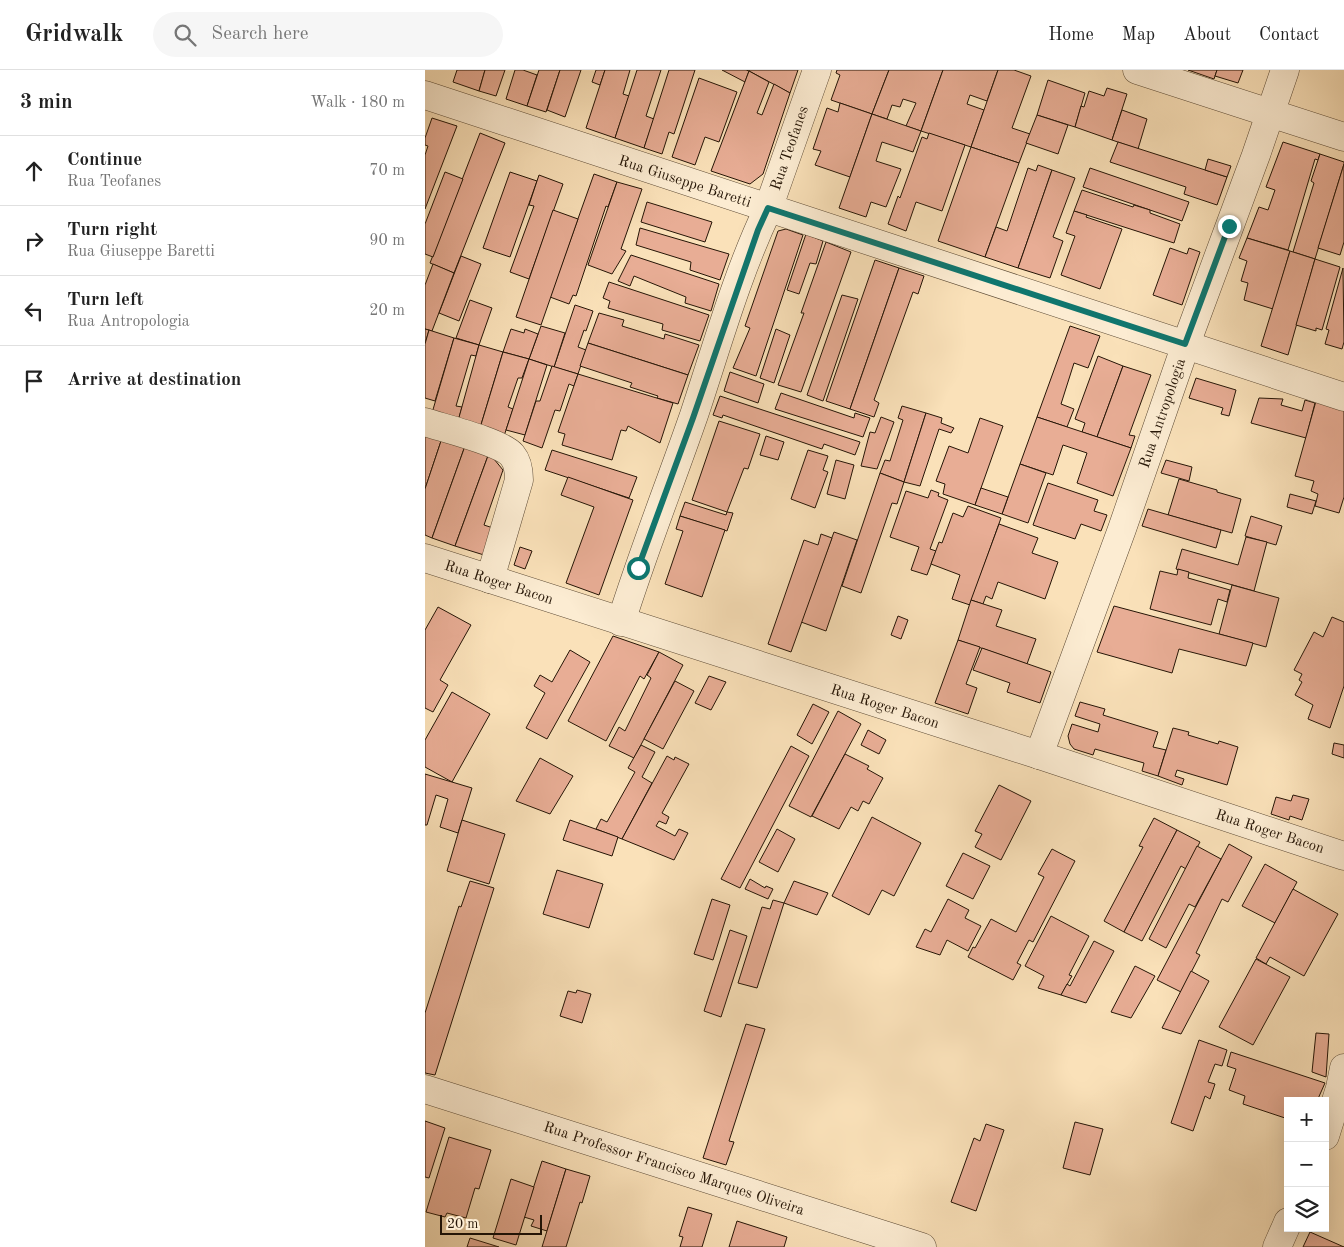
<!DOCTYPE html>
<meta charset="utf-8">
<style>
body{margin:0;font-family:"Old Standard TT",serif;background:#f6f6f6;color:#222}
.controls{position:absolute;right:15px;bottom:15px;display:grid;overflow:hidden;border-radius:0px;box-shadow:0 5px 20px #0002}
.controls button{width:45px;height:45px;display:grid;place-items:center;padding:0;border:0;border-bottom:1px solid #e0e0e0;background:#fff;color:#222;font:25px sans-serif}
.scale{position:absolute;left:15px;bottom:12px;width:102px;box-sizing:border-box;padding-left:5px;border:2px solid #251506;border-top:0;font-size:14px;line-height:18px;white-space:nowrap;color:#251506;-webkit-text-stroke:4px #fcecd2;paint-order:stroke}
.stop{position:absolute;width:15px;height:15px;margin:-11px;border:4px solid #0f766e;border-radius:50%;background:#fff}
.stop.end{background:#0f766e;border-color:#fff;box-shadow:0 1px 5px #0008}
.list{margin:0;padding:0;list-style:none}
h2{display:flex;justify-content:space-between;align-items:center;height:65px;margin:0;padding:0 20px;font-size:21px}
h2 small{font-size:16px;font-weight:400;color:#767676}
.list li{display:grid;grid-template-columns:32px 1fr auto;gap:15px;align-items:center;box-sizing:border-box;height:70px;padding:0 20px;border-top:1px solid #e0e0e0}
.list b{display:block;font-size:19px;white-space:nowrap}
.list p{margin:0;font-size:16px;white-space:nowrap;color:#767676}
.list em{font-size:16px;font-style:normal;color:#767676}
.icon{flex:none;width:28px;height:28px;fill:none;stroke:currentColor;stroke-width:2;stroke-linecap:round;stroke-linejoin:round}
.map{position:relative;flex:none;width:919px;height:1177px;overflow:hidden}
header{display:flex;align-items:center;gap:30px;box-sizing:border-box;height:70px;padding:0 25px;background:#fff;border-bottom:1px solid #e0e0e0}
header strong{font-size:24px}
nav{display:flex;gap:28px;margin-inline-start:auto;font-size:18px}
.search{width:350px;height:45px;background:#f6f6f6;display:flex;align-items:center;gap:12px;box-sizing:border-box;padding:0 18px;border-radius:28px;color:#767676;font-size:19px}
main{display:flex}
aside{flex:1;background:#fff}
.map>svg:first-child{display:block}
.building{fill:#e8ad95;stroke:#251506}
.lines{fill:none;stroke-linecap:round;stroke-linejoin:round}
.minor-casing{stroke:#5a4833;stroke-width:29}
.minor{stroke:#fcecd2;stroke-width:28}
.route{stroke:#0f766e;stroke-width:6}
.labels{text-anchor:middle;stroke-width:5;stroke-linejoin:round;paint-order:stroke}
.street-label{font-size:15px;fill:#251506;stroke:#fcecd2}
</style>
<header>
<strong>Gridwalk</strong>
<div class="search"><svg class="icon" aria-label="search" viewBox="0 0 24 24"><circle cx="10" cy="10" r="6"/><path d="M15 15l6 6"/></svg>Search here</div>
<nav><a>Home</a><a>Map</a><a>About</a><a>Contact</a></nav>
</header>
<main>
<aside>
<h2>3 min<small>Walk · 180 m</small></h2>
<ul class="list">
<li><svg class="icon" aria-label="ahead" viewBox="0 0 24 24"><path d="M12 20V5M6 11l6-6 6 6"/></svg><div><b>Continue</b><p>Rua Teofanes</p></div><em>70 m</em></li>
<li><svg class="icon" aria-label="right" viewBox="0 0 24 24"><path d="M7 20v-9h11M14 6l5 5-5 5"/></svg><div><b>Turn right</b><p>Rua Giuseppe Baretti</p></div><em>90 m</em></li>
<li><svg class="icon" aria-label="left" viewBox="0 0 24 24"><path d="M17 20v-9H6M10 6l-5 5 5 5"/></svg><div><b>Turn left</b><p>Rua Antropologia</p></div><em>20 m</em></li>
<li><svg class="icon" aria-label="arrive" viewBox="0 0 24 24"><path d="M6 21V4h12l-3 4 3 4H6"/></svg><div><b>Arrive at destination</b></div></li>
</ul>
</aside>
<div class="map">
<svg width="919" height="1177" viewBox="0 0 919 1177">
<rect width="100%" height="100%" fill="#fae1b9"/>
<filter id="stains"><feTurbulence type="fractalNoise" baseFrequency=".004" numOctaves="4"/><feColorMatrix values="0 0 0 0 .2 0 0 0 0 .09 0 0 0 0 .02 0 0 0 .5 -.17"/></filter>
<radialGradient id="worn" r=".72"><stop offset=".6" stop-color="#630" stop-opacity="0"/><stop offset="1" stop-color="#630" stop-opacity=".3"/></radialGradient>
<!-- building -->
<g class="building">
<path d="M32,0H60L54,21L28,12Z"/>
<path d="M60,0H80L71,26L54,21Z"/>
<path d="M90,0H98L112,5L102,36L81,29Z"/>
<path d="M114,0H135L121,42L102,36Z"/>
<path d="M135,0H156L140,47L122,40Z"/>
<path d="M171,0H180L175,15L167,12Z"/>
<path d="M180,0H205L198,24L204,26L190,68L161,58Z"/>
<path d="M212,0H236L221,46L229,49L219,78L190,68Z"/>
<path d="M244,0H270L249,64L244,62L237,84L219,78Z"/>
<path d="M297,0H321L324,1L320,12Z"/>
<path d="M324,0H373L365,23L324,1Z"/>
<path d="M412,0H464L447,44L406,30L415,5L411,3Z"/>
<path d="M464,0H518L496,61L481,56L491,33L478,29L475,37L467,35L462,49L447,44Z"/>
<path d="M518,0H573L562,31L545,25L542,34L559,40L546,77L496,61Z"/>
<path d="M573,0H589L606,6L587,58L605,64L594,93L546,77Z"/>
<path d="M763,0H792L789,9Z"/>
<path d="M792,0H818L813,13L790,6Z"/>
<path d="M324,1L344,12L332,43L337,45L349,14L365,23L338,104L325,114L286,101Z"/>
<path d="M274,8L312,22L294,72L280,67L270,95L247,87Z"/>
<path d="M623,10L660,23L650,57L612,45Z"/>
<path d="M682,18L702,24L687,70L650,57L656,36L659,37L664,21L679,26Z"/>
<path d="M415,33L447,44L425,107L390,95L396,81L388,79L402,38L413,42Z"/>
<path d="M697,40L722,49L713,79L687,70Z"/>
<path d="M447,44L496,61L488,82L457,72L451,91L476,99L461,137L446,132L441,147L414,138Z"/>
<path d="M612,45L643,55L633,84L601,73Z"/>
<path d="M7,48L32,56L0,139V85L3,76L0,75V68Z"/>
<path d="M55,63L80,73L29,203L5,193Z"/>
<path d="M504,63L540,75L517,141L491,132L481,161L463,154L473,126L475,128L497,67L502,69Z"/>
<path d="M693,72L802,107L792,135L759,124L761,117L685,92Z"/>
<path d="M858,72L895,84L893,90L890,89L863,180L822,168L834,137L843,140L850,120L841,117Z"/>
<path d="M546,77L594,93L560,187L513,171Z"/>
<path d="M895,84L919,92V94L890,189L868,182L889,113L886,111Z"/>
<path d="M783,89L806,96L802,107L780,100Z"/>
<path d="M919,94V172L915,185L893,178Z"/>
<path d="M613,95L627,100L593,198L560,187L571,157L582,161L603,98L611,101Z"/>
<path d="M665,98L764,132L757,151L658,117Z"/>
<path d="M627,100L650,108L628,167L638,171L625,208L593,198Z"/>
<path d="M20,102L38,109L8,187L0,184V154Z"/>
<path d="M85,102L112,111L85,187L58,178Z"/>
<path d="M169,104L192,112L183,137L181,136L151,226L148,225L144,234L125,227Z"/>
<path d="M114,105L138,114L104,209L85,202L109,136L104,135Z"/>
<path d="M192,112L217,119L196,179L201,181L187,204L163,195Z"/>
<path d="M657,120L708,137L709,135L725,140V143L755,154L749,173L649,141Z"/>
<path d="M222,132L287,152L280,172L216,152Z"/>
<path d="M128,140L153,149L116,255L91,247Z"/>
<path d="M649,141L662,145L661,147L697,159L675,219L636,205L650,166L641,163Z"/>
<path d="M215,158L304,184L295,210L265,200L266,192L211,175Z"/>
<path d="M361,159L378,165L331,306L308,298L325,258L320,256L353,161Z"/>
<path d="M381,164L398,171L391,194L385,193L374,224L362,220Z"/>
<path d="M822,168L865,181L848,239L819,230L823,213L816,211L822,191L814,188Z"/>
<path d="M401,172L426,182L376,322L353,315L379,243H376Z"/>
<path d="M745,178L762,184L764,178L775,182L757,235L728,225Z"/>
<path d="M865,181L890,189L863,285L836,276Z"/>
<path d="M206,185L294,214L286,241L260,233L261,227L209,206L205,216L193,211Z"/>
<path d="M36,186L56,194L34,251L14,243Z"/>
<path d="M890,189L915,197L897,260L891,258V261L871,255Z"/>
<path d="M450,190L474,198L425,339L401,331Z"/>
<path d="M8,194L29,203L7,261L0,259V215Z"/>
<path d="M474,198L499,206L493,224L488,222L449,330L454,333L449,347L425,339Z"/>
<path d="M918,198L919,272L917,279L900,274L904,260L901,259Z"/>
<path d="M184,212L284,245L275,271L237,260L238,254L183,238L185,231L178,228Z"/>
<path d="M417,225L433,229L398,331L382,325Z"/>
<path d="M45,230L67,238L54,275L31,268Z"/>
<path d="M150,235L168,241L161,261L159,260L153,277L161,280L153,304L129,297Z"/>
<path d="M174,243L199,250L197,256L239,269L240,264L274,275L263,305L163,273Z"/>
<path d="M116,256L140,263L129,297L104,289Z"/>
<path d="M645,256L675,266L663,298L649,293L636,334L649,339L642,357L612,347Z"/>
<path d="M0,259L4,260L0,274Z"/>
<path d="M86,259L99,263L100,259L113,264L104,289L78,282Z"/>
<path d="M351,259L365,265L349,313L335,308Z"/>
<path d="M4,260L29,268L10,331L0,328V274Z"/>
<path d="M29,268L54,275L51,286L46,285L31,336L37,337L33,351L7,343Z"/>
<path d="M163,273L263,305L253,334L232,328L233,326L205,317L207,313L155,296Z"/>
<path d="M54,275L78,282L55,358L33,351Z"/>
<path d="M78,282L104,289L97,308H93L83,337L88,339L79,366L55,358Z"/>
<path d="M673,286L698,296L672,367L657,362L660,353L650,349Z"/>
<path d="M104,289L122,295L100,365L81,360Z"/>
<path d="M127,296L153,304L149,316L144,314L135,341L130,340L117,378L98,371L111,331H115Z"/>
<path d="M698,296L726,305L704,365L710,366L706,378L672,367Z"/>
<path d="M305,302L339,314L333,333L299,321Z"/>
<path d="M153,304L248,333L235,373L203,356L201,361L196,360L187,390L137,375L140,364L133,362Z"/>
<path d="M771,308L811,320L804,346L796,344L798,338L764,328Z"/>
<path d="M356,323L429,348L430,343L445,348L438,367L350,339Z"/>
<path d="M295,326L435,372L430,385L399,374L397,379L298,345L297,348L288,345Z"/>
<path d="M834,328L858,329L856,335L877,341L880,330L890,333L881,368L826,353Z"/>
<path d="M891,331L919,340V427L914,443L890,436L893,424L886,421L889,411L870,406Z"/>
<path d="M477,336L501,343L479,412L455,403L460,390L465,391L478,350L473,348Z"/>
<path d="M501,343L517,348L516,353L529,358L526,363L514,359L495,416L479,412Z"/>
<path d="M456,347L469,352L452,399L436,396L445,362L450,363Z"/>
<path d="M612,347L706,378L688,426L652,413L662,383L638,375L628,405L595,394Z"/>
<path d="M555,348L578,356L550,435L518,424L520,414L511,411L524,376L543,383Z"/>
<path d="M294,351L335,364L323,399L319,398L302,442L267,430Z"/>
<path d="M0,363L17,368L0,419Z"/>
<path d="M341,366L359,372L353,390L335,385Z"/>
<path d="M17,368L40,376L7,468L0,465V419Z"/>
<path d="M40,376L64,383L30,476L7,468Z"/>
<path d="M127,380L212,407L204,428L120,400Z"/>
<path d="M383,380L403,386L398,400L403,402L390,438L366,429Z"/>
<path d="M64,383L78,400L59,455L68,458L59,485L30,476Z"/>
<path d="M411,390L429,395L420,429L402,424Z"/>
<path d="M741,390L767,397L764,411L736,403Z"/>
<path d="M595,394L621,403L603,453L577,444Z"/>
<path d="M455,403L479,412L472,434L467,433L436,523L417,516Z"/>
<path d="M143,407L208,430L174,525L141,513L169,437L136,425Z"/>
<path d="M754,409L792,420V422L816,429L807,463L743,445Z"/>
<path d="M623,413L673,430L669,441L682,445L676,461L656,454L650,469L608,455Z"/>
<path d="M556,418L583,427L577,444L550,435Z"/>
<path d="M506,420L514,423L513,426L523,430L505,479L511,481L502,505L486,500L494,477L465,467L481,421L503,428Z"/>
<path d="M865,424L891,431L887,444L862,437Z"/>
<path d="M260,432L301,445L302,442L308,443L302,461L255,446Z"/>
<path d="M543,436L576,448L545,535L527,529L535,505L506,494L514,472L517,473L528,443L538,447Z"/>
<path d="M723,439L796,460L791,478L717,456Z"/>
<path d="M255,446L300,460L277,527L240,514L258,461L251,459Z"/>
<path d="M826,446L857,456L851,475L820,466Z"/>
<path d="M574,454L613,468L607,483L633,492L620,529L573,512L567,529L561,526L558,534L546,530Z"/>
<path d="M409,462L432,470L401,561L376,552Z"/>
<path d="M396,464L407,468L366,582L343,574L379,470L393,475Z"/>
<path d="M821,467L842,472L829,521L751,499L757,479L813,495Z"/>
<path d="M95,477L107,481L100,499L89,495Z"/>
<path d="M753,499L764,502L763,508L805,520L802,532L793,529L786,555L725,539L735,501L752,505Z"/>
<path d="M807,515L854,528L841,577L794,564Z"/>
<path d="M546,530L577,540L571,556L611,569L602,594L533,570Z"/>
<path d="M689,536L828,573L821,596L754,579L747,603L672,582Z"/>
<path d="M13,537L46,555L15,610L23,615L8,642L0,638V560Z"/>
<path d="M473,546L483,550L476,569L466,565Z"/>
<path d="M907,547L919,552V616L905,658L883,649L888,635L870,625L877,612L874,610L877,604L869,600L889,562L898,567Z"/>
<path d="M188,566L234,582L219,609L215,606L181,671L143,651Z"/>
<path d="M533,570L555,577L541,614L552,618L543,644L510,633Z"/>
<path d="M557,578L626,602L615,633L582,622L585,613L548,600Z"/>
<path d="M145,580L165,592L122,669L101,658L120,623L109,616L115,605L127,612Z"/>
<path d="M234,582L258,595L209,688L184,676L194,657L200,661L226,608L222,605Z"/>
<path d="M284,606L301,612L286,640L270,633Z"/>
<path d="M250,611L269,621L238,679L219,669Z"/>
<path d="M27,622L65,644L27,712L0,697V670Z"/>
<path d="M655,632L680,639L678,645L733,662L728,677L741,680L733,706L717,701L719,693L670,679L668,685L649,679L645,674L643,666L647,654L673,662L675,654L650,646Z"/>
<path d="M388,634L404,642L387,674L372,665Z"/>
<path d="M413,641L436,654L386,747L364,736Z"/>
<path d="M748,658L764,662L763,665L793,674L794,671L813,677L802,715L752,700L750,706L759,709L757,715L733,706Z"/>
<path d="M443,660L461,670L454,684L436,675Z"/>
<path d="M909,673L919,675V688L907,684Z"/>
<path d="M216,675L230,682L217,707L227,713L197,769L171,759L176,749L182,752L210,702L203,698Z"/>
<path d="M366,676L384,686L315,818L296,809Z"/>
<path d="M420,684L444,696L442,699L458,708L444,734L438,731L433,741L426,737L414,759L387,746Z"/>
<path d="M242,686L249,690L250,687L264,694L237,743L244,747L241,754L234,751L231,756L250,766L254,759L263,763L249,790L197,769Z"/>
<path d="M115,688L148,706L125,744L91,731Z"/>
<path d="M0,704L47,718L33,763L15,757L23,729L11,725L2,755H0Z"/>
<path d="M574,715L606,731L576,790L550,777L557,764L550,761Z"/>
<path d="M868,725L884,729L877,750L865,746L864,750L846,744L851,727L866,731Z"/>
<path d="M447,747L496,773L469,826L457,820L444,845L407,826Z"/>
<path d="M729,748L752,760L699,862L679,851L718,777L714,776Z"/>
<path d="M37,750L80,764L64,814L22,801Z"/>
<path d="M145,750L193,767L187,786L138,770Z"/>
<path d="M352,759L370,769L353,802L334,792Z"/>
<path d="M752,760L775,772L761,799L756,796L717,871L699,862Z"/>
<path d="M804,774L827,787L803,832L797,829L771,883L775,885L756,922L732,910Z"/>
<path d="M772,776L796,789L770,837L764,834L741,878L724,869Z"/>
<path d="M627,779L650,791L608,872L604,870L592,893L596,895L588,910L543,887L548,877L550,878L566,849L591,862L619,807L613,804Z"/>
<path d="M538,783L565,796L548,829L521,816Z"/>
<path d="M840,794L872,812L850,853L817,836Z"/>
<path d="M132,800L178,814L164,858L118,844Z"/>
<path d="M325,809L340,818L341,816L348,819L343,829L320,819Z"/>
<path d="M45,811L69,818L10,1005L0,1003V943L34,836L36,837Z"/>
<path d="M369,811L403,823L392,845L359,833Z"/>
<path d="M868,819L913,844L879,906L845,887L841,894L831,888Z"/>
<path d="M287,829L305,835L288,890L269,884Z"/>
<path d="M523,829L544,840L540,848L556,856L543,881L522,870L515,885L491,877L500,859L506,862Z"/>
<path d="M348,830L359,833L332,918L313,913L337,837L345,839Z"/>
<path d="M626,846L664,866L644,905L647,906L636,925L613,918L619,906L600,896Z"/>
<path d="M305,860L322,866L296,947L279,941Z"/>
<path d="M669,871L689,881L661,933L636,925L642,914L645,916Z"/>
<path d="M831,889L865,907L828,975L794,957Z"/>
<path d="M710,896L730,906L706,948L686,942Z"/>
<path d="M766,901L784,911L756,964L737,958Z"/>
<path d="M152,920L166,924L157,953L135,946L143,921L151,923Z"/>
<path d="M321,954L340,959L304,1071L309,1072L301,1095L278,1088Z"/>
<path d="M891,963L904,964L901,1007L887,1002Z"/>
<path d="M774,970L802,980L797,996L790,994L783,1012L790,1014L785,1029L780,1026L768,1061L746,1053Z"/>
<path d="M806,982L900,1013L892,1031H863V1049L818,1034L820,1026L804,1020L811,999L802,996Z"/>
<path d="M0,1051L20,1058L4,1108L0,1107Z"/>
<path d="M650,1052L678,1059L665,1105L638,1098Z"/>
<path d="M561,1054L579,1060L551,1141L526,1132L549,1068L555,1071Z"/>
<path d="M24,1067L66,1080L54,1119L50,1118L41,1148L22,1143L20,1147L1,1142Z"/>
<path d="M117,1091L141,1099L122,1161L106,1156L109,1150L99,1147Z"/>
<path d="M141,1099L165,1106L157,1133L155,1132L141,1177H117Z"/>
<path d="M86,1109L109,1117L91,1175L68,1168Z"/>
<path d="M263,1137L287,1144L277,1177H255L258,1167L254,1166Z"/>
<path d="M312,1151L362,1167L359,1177H304Z"/>
<path d="M885,1162L919,1177H878Z"/>
<path d="M45,1168L74,1177H42Z"/>
</g>
<g class="lines">
<defs>
<g id="minor">
<path d="M712,0L919,67"/>
<path d="M0,25L919,327"/>
<path d="M0,352C18,358 76,372 87,385C93,392 94,401 94,410L65,509"/>
<path d="M0,488L614,685L919,786"/>
<path d="M196,552C218,482 245,414 269,345C292,276 312,204 343,139L392,0"/>
<path d="M614,685L697,459L761,274L831,85L860,0"/>
<path d="M0,1019L497,1177"/>
<path d="M900,1066L915,1018L919,998"/>
<path d="M852,1177L863,1152"/>
</g>
</defs>
<!-- minor casing -->
<use href="#minor" class="minor-casing"/>
<!-- minor -->
<use href="#minor" class="minor"/>
</g>
<g class="lines">
<!-- route -->
<path class="route" d="M213,498L268,348L333,160L343,138L760,274L804,156"/>
</g>
<g class="labels">
<!-- street labels -->
<g class="street-label">
<text transform="translate(364 78) rotate(-71)" y="5">Rua Teofanes</text>
<text transform="translate(260 111) rotate(18)" y="5">Rua Giuseppe Baretti</text>
<text transform="translate(737 343) rotate(-71)" y="5">Rua Antropologia</text>
<text transform="translate(74 512) rotate(18)" y="5">Rua Roger Bacon</text>
<text transform="translate(460 636) rotate(18)" y="5">Rua Roger Bacon</text>
<text transform="translate(845 761) rotate(18)" y="5">Rua Roger Bacon</text>
<text transform="translate(249 1098) rotate(18)" y="5">Rua Professor Francisco Marques Oliveira</text>
</g>
</g>
<rect width="100%" height="100%" filter="url(#stains)"/>
<rect width="100%" height="100%" fill="url(#worn)"/>
</svg>
<div class="controls">
<button>+</button>
<button>−</button>
<button><svg class="icon" aria-label="layers" viewBox="0 0 24 24"><path d="M12 4l9 5-9 5-9-5zM3 14l9 5 9-5"/></svg></button>
</div>
<div class="scale">20 m</div>
<div class="stop" style="left:213px;top:498px"></div>
<div class="stop end" style="left:804px;top:156px"></div>
</div>
</main>
